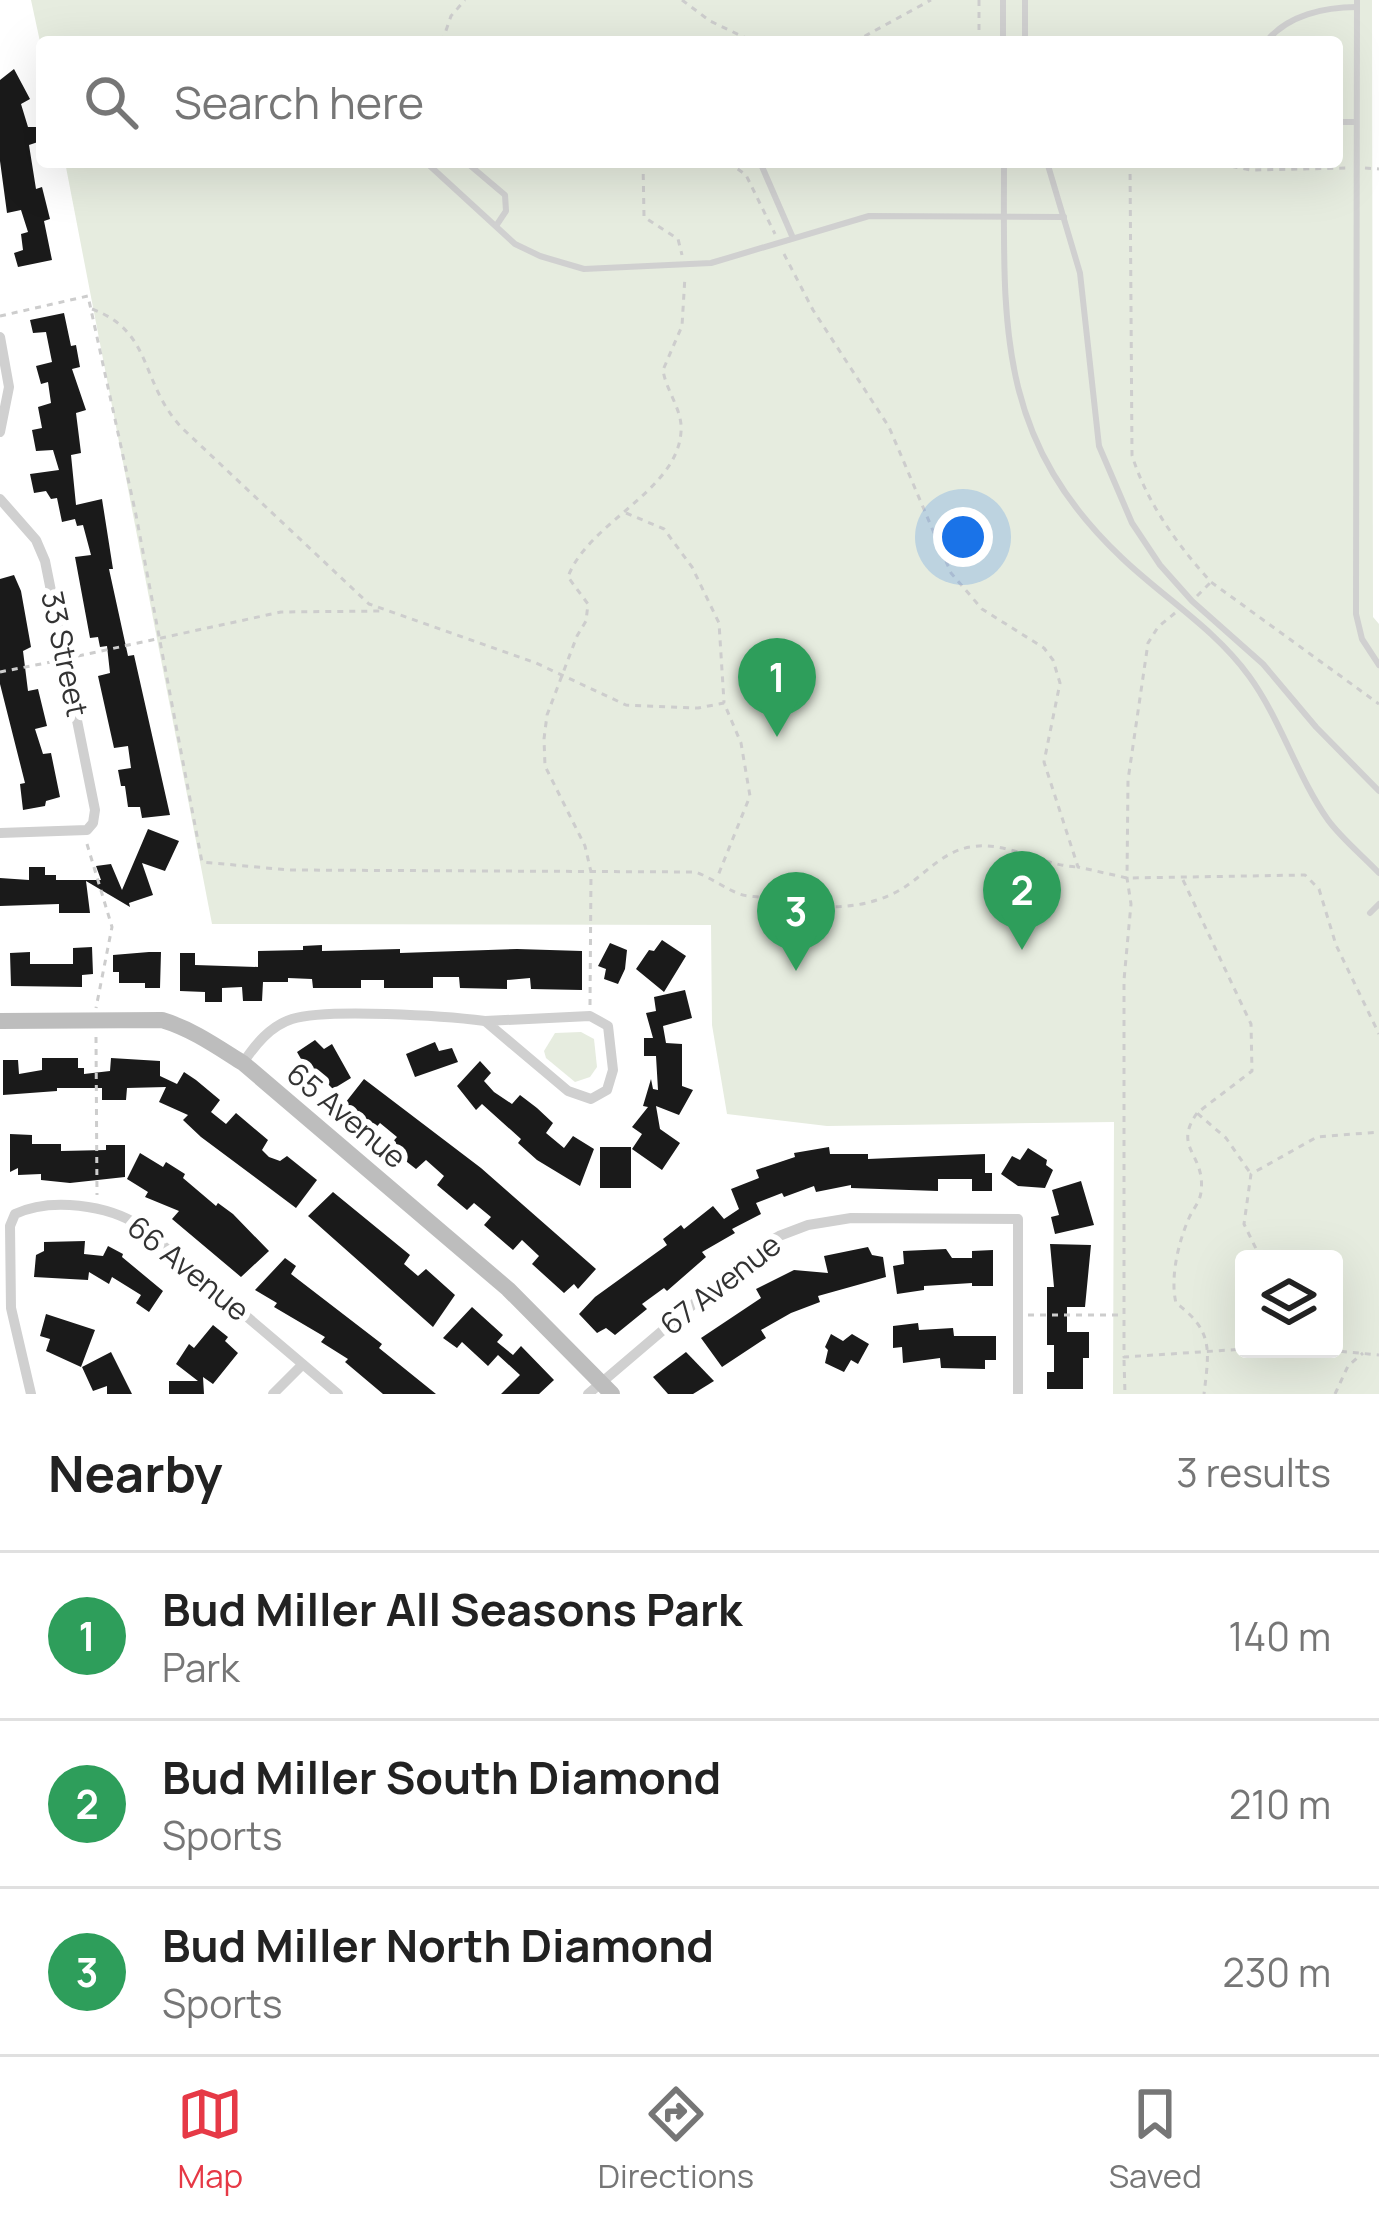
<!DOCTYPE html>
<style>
body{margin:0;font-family:Manrope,sans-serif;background:#f2f2f2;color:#222}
.controls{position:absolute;right:36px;bottom:36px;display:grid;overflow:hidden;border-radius:12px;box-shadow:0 12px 48px #0002}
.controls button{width:108px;height:108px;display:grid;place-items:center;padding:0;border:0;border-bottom:3px solid #e0e0e0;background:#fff;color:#222;font:60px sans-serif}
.you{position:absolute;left:963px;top:537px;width:42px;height:42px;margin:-30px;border:9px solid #fff;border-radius:50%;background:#1a73e8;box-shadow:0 0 0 18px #1a73e833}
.badge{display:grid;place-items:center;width:78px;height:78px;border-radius:50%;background:#e63946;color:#fff;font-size:39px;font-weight:700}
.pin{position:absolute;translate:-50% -99px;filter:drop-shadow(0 3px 6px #0008)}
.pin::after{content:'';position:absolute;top:63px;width:42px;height:36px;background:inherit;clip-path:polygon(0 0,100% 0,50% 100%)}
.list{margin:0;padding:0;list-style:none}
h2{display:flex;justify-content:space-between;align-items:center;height:156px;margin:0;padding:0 48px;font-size:51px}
h2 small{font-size:39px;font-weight:400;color:#767676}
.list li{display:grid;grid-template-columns:78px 1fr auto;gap:36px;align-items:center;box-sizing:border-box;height:168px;padding:0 48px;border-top:3px solid #e0e0e0}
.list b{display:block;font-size:45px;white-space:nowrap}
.list p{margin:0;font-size:39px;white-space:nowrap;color:#767676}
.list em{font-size:39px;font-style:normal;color:#767676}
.icon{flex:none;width:66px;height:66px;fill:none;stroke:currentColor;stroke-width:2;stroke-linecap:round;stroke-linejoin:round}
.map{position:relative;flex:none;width:1379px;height:1394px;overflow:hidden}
.search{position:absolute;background:#fff;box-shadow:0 12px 48px #0002;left:36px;right:36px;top:36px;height:132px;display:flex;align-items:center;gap:30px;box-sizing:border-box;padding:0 42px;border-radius:12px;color:#767676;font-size:45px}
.sheet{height:660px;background:#fff}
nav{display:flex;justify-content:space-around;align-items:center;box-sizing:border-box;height:168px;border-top:3px solid #e0e0e0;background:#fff;font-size:33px;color:#767676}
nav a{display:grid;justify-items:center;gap:6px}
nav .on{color:#e63946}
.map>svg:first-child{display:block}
.green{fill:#e6ecdf;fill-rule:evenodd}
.building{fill:#1a1a1a}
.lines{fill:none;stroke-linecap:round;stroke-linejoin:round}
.path{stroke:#cdcdcd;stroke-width:3;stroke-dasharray:6 6;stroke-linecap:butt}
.lane{stroke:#d0d0d0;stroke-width:6}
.street{stroke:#d0d0d0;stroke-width:10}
.secondary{stroke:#bdbdbd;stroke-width:16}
.labels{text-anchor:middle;stroke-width:12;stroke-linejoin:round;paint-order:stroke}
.street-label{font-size:30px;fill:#333;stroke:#fff}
</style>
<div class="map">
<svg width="1379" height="1394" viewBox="0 0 1379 1394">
<rect width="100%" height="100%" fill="#fff"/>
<!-- green -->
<g class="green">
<path d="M31,0H1372L1373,617L1379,624V1394H1113L1114,1122L827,1126L727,1114L712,1025L711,925L212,924L65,162H1337V42H42V51ZM1244,1259H1334V1349H1244Z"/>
<path d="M581,1032L594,1039L597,1067L590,1077L575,1082L546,1058L544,1051L555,1033Z"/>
</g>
<!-- building -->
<g class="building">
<path d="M14,69L30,99L21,104L28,127H36L38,142L29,145L36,189L42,187L50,219L44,221L52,260L18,267L14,253L23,250L21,234L28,232L21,210L7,213L0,161V80Z"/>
<path d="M64,313L71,346L76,345L80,367L72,369L86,410L76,413L81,453L71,455L76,505L102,499L113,569H109L128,656L134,655L170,815L142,818L140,807H128L125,786H121L118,770L131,768L128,746L114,748L98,676L110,673L107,646L100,647L98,637L90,638L75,557L91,555L83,525L77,526L75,519L62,522L57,498L51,499L46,491L34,493L30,474L59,470L53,450L36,451L32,430L42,428L38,407L51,403L48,382L41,384L36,366L52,362L46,332L33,333L30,320Z"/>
<path d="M14,575L21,591L31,647L23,651L28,691L38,689L47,726L35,729L43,754L51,753L60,797L46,801L45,806L23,810L20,784L25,783L0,684V579Z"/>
<path d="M148,829L179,841L165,871L142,863L153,895L129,903L130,907L86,881L90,913H59V904L0,906V878L29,880V867H45V875H56V880H101L96,866L111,864L122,890Z"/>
<path d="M662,940L686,956L664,992L636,969L649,950L654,951Z"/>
<path d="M610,943L627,950L625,969L618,984L604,979L606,969L598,966Z"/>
<path d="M322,945V951L400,949V953L517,949L582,951V990L531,989L530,978L507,980V989L460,988L459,977H433V988H384V980H361V988H313L312,979L288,978V982H263L262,1001H243L242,987L222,988V1002H205V992L180,991V953H195V965L258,967V951L303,950V946Z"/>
<path d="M92,947L93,974L82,975V987L11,986L10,953L30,952V964H73V948Z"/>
<path d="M149,952H161L160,988H145V983H119V972H113V955Z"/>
<path d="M685,990L692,1018L663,1026L666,1043L682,1044V1086L693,1090L679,1115L656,1106L660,1129L680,1143L662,1170L632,1149L642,1134L632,1127L648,1107L643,1106L651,1079L653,1089L658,1090L656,1056H644V1038H653L646,1013L656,1011L654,997Z"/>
<path d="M315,1040L324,1049L332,1044L351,1078L333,1089L328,1084L320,1089L296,1063L301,1059L297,1052Z"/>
<path d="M435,1042L439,1051L452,1048L458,1062L415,1077L406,1054Z"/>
<path d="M42,1058H78V1068H84V1074L110,1071L111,1058L160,1061V1076L177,1084L184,1072L196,1080L220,1100L211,1112L226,1124L236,1113L268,1140L262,1150L269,1157L280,1161L287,1156L317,1180L296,1208L201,1137L183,1120L188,1115L159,1102L166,1087L127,1088L126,1100H102V1088H57V1091L3,1095V1060H18L19,1074L42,1070Z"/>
<path d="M480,1061L491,1073L484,1081L494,1092L512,1104L520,1095L537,1108L553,1123L546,1133L564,1148L573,1136L594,1149L580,1186L537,1160L518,1143L521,1139L482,1104L476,1110L457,1086Z"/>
<path d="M364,1079L481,1168L596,1269L578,1289L574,1284L564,1293L532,1264L539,1256L522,1240L513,1250L484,1225L491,1217L474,1203L467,1210L437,1185L444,1176L426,1160L416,1169L388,1147L397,1137L380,1123L372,1132L342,1107Z"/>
<path d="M10,1134L32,1135V1144H61V1151L106,1150V1145H125V1177L70,1183L41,1180V1174L18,1175V1168L10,1172Z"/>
<rect x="600" y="1147" width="31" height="41"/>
<path d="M829,1147L830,1154H868V1159L985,1154V1173H992V1191H972V1179H938V1191L851,1188V1185L816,1192L814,1186L784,1197L782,1193L756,1203L761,1214L732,1229L735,1233L702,1252L706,1257L667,1291L664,1288L642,1304L647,1309L615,1335L606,1328L597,1333L579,1314L595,1297L667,1245L663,1239L681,1225L684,1229L713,1206L724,1219L739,1209L731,1189L759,1178L756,1170L795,1157L794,1153Z"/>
<path d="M1028,1148L1047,1160L1046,1165L1053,1170L1045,1188L1018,1186L1001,1174L1012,1156L1020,1160Z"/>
<path d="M140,1153L163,1167L166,1162L185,1174L183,1178L216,1206L218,1203L233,1214L269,1251L241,1277L172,1219L179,1211L145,1197L148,1192L127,1179Z"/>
<path d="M1081,1181L1094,1225L1055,1234L1051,1217L1059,1215L1052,1190Z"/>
<path d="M333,1192L410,1255L404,1264L418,1276L426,1269L455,1295L433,1327L308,1216Z"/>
<path d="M85,1241L84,1254L103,1256L108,1246L123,1254L122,1257L163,1291L149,1312L136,1303L141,1295L112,1277L109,1284L89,1272L88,1280L34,1277L36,1255L44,1251V1242Z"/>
<path d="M1050,1244L1091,1245L1085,1307H1067V1332H1089V1358H1083V1389H1047V1372H1054V1345H1047V1287H1054Z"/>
<path d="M868,1247L872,1255L883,1257L886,1277L818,1296L820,1302L791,1313L761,1330L766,1338L722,1367L701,1338L761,1298L756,1289L794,1270L828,1273L824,1256Z"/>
<path d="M946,1249L952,1258H972V1251L993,1250V1286H972V1283L924,1286V1290L897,1294L893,1266L904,1264L903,1251Z"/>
<path d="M285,1258L296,1266L291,1274L382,1344L379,1348L436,1394H383L345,1362L348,1359L321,1342L325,1337L274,1307L277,1303L255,1290Z"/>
<path d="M472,1307L503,1335L497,1342L513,1355L521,1346L554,1380L539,1394H501L520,1375L498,1355L488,1366L462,1342L457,1348L443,1338Z"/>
<path d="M46,1314L95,1330L81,1367L46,1351L50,1339L40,1336Z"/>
<path d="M918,1323L919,1330L953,1328L954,1336H996V1360H985V1369L941,1368L940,1358L903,1363L902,1347L893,1348V1326Z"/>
<path d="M213,1325L228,1337L225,1341L238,1353L213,1384L203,1377L204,1394H169V1381H198L176,1364L189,1344L194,1348Z"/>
<path d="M831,1334L843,1341L852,1334L869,1344L858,1364L851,1360L844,1372L825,1363L828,1350L825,1347Z"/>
<path d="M111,1352L132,1394H107V1386L93,1391L82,1367Z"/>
<path d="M686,1352L714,1381L693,1394H668L653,1377Z"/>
</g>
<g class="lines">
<!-- path -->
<g class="path">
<path d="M682,0L710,21L754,42"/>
<path d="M979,0V42"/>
<path d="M442,42L451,16L465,0"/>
<path d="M854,42L931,0"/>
<path d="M516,162L524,166L534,162"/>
<path d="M643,162L644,217L678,239L682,255"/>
<path d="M728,162L746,175L775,234"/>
<path d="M1130,162L1132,455C1146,502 1179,547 1211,582L1379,704"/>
<path d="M1208,162L1251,170L1349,168"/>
<path d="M1365,168L1379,169"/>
<path d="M784,254L813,310L889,427L951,573L982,609L1044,648L1053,660L1060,683L1044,762L1078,867L1127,878L1305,875L1319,889L1336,945L1379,1034"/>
<path d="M92,309C154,332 139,382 182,428L369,604L536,663L626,705L698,708L724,703L741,743L750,796L717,878"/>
<path d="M0,316L88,296L136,515L202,862L289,870L696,872C711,878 723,887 737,893C745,897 756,896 764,898C810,908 857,914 900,890C924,876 941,852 970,847C1007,840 1042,866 1078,867"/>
<path d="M626,513L664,529L692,567L719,623L724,702"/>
<path d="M1197,596L1211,582"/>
<path d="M1175,613L1158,627L1148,643L1128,780L1127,878L1131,904L1124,980V1357L1245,1349"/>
<path d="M78,656L281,612L382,611"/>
<path d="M0,672L51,662"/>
<path d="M87,844L112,927L96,1008"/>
<path d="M1183,880L1251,1024L1252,1071L1197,1113L1226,1138L1251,1174"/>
<path d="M590,1005L591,872L585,846L545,766L544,739L547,715L577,636L586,621L588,604L568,577C588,522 677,492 681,432C683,410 666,391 663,370L682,326L685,276"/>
<path d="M96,1037L97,1195"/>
<path d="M1197,1113C1172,1149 1206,1153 1201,1192C1200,1202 1193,1209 1189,1218C1178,1243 1170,1278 1176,1303C1214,1331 1209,1351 1204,1394"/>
<path d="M1261,1259L1244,1224L1251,1174L1317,1137L1379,1132"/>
<path d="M1028,1315H1120"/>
<path d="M1317,1349L1379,1355"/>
<path d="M1124,1360L1125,1394"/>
<path d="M1335,1394L1348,1366L1363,1353"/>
</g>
<!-- lane -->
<g class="lane">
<path d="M1003,0V42"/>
<path d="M1025,0V42"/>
<path d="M1357,0L1356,614L1362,639L1379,665"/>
<path d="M1266,42C1287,15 1325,7 1357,7"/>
<path d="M1337,122H1354"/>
<path d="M434,162L430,166L515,244L540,256L584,269L711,263L869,216L1064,217"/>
<path d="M466,162L505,195L506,211L496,226"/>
<path d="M760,162L793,238"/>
<path d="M1004,162C1004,323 995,438 1122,558C1164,598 1214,628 1249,676C1281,720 1297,776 1328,820C1342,839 1363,856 1379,873"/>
<path d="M1047,162L1080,273L1099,446L1132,523L1160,565L1192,601L1263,664L1316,727L1379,791"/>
<path d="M1370,913L1379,904"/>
</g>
<!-- street -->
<g class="street">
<path d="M0,337L9,387L0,432"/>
<path d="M0,499L36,540L45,561L95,810L93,823L87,830L0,833"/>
<path d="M590,1016L608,1026L613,1070L607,1090L591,1099L568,1091L485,1021Z"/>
<path d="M243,1063C255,1045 270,1026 292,1019C327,1008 446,1016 485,1021"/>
<path d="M31,1394L11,1308L10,1226L15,1214C51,1197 108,1205 140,1226L338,1394"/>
<path d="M273,1394L301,1366"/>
<path d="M588,1394L763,1245L779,1236L808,1225L851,1218L1018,1219V1394"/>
</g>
<!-- secondary -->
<path class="secondary" d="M0,1021L162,1020C192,1029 216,1046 243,1063L508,1289L612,1394"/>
</g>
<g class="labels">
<!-- street labels -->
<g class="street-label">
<text transform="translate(64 654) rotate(78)" y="10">33 Street</text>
<text transform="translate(346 1116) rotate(40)" y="10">65 Avenue</text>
<text transform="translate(188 1269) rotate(39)" y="10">66 Avenue</text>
<text transform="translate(721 1285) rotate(-38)" y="10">67 Avenue</text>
</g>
</g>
</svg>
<div class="controls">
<button><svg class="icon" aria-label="layers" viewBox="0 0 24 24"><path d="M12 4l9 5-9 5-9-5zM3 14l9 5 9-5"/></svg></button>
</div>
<div class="you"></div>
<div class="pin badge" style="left:777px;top:737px;background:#2e9e5b">1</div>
<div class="pin badge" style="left:1022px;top:950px;background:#2e9e5b">2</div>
<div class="pin badge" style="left:796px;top:971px;background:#2e9e5b">3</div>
<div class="search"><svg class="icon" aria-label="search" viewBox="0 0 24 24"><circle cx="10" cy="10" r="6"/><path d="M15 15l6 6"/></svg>Search here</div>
</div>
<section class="sheet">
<h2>Nearby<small>3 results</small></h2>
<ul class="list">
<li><span class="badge" style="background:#2e9e5b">1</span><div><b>Bud Miller All Seasons Park</b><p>Park</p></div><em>140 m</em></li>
<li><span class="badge" style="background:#2e9e5b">2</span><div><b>Bud Miller South Diamond</b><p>Sports</p></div><em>210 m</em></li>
<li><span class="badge" style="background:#2e9e5b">3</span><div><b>Bud Miller North Diamond</b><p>Sports</p></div><em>230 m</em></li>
</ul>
</section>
<nav>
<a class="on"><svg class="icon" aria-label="map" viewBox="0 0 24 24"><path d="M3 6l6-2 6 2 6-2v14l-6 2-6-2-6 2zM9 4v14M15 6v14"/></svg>Map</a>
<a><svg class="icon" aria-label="directions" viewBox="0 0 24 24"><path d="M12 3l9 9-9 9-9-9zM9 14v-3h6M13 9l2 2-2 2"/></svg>Directions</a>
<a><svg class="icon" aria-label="saved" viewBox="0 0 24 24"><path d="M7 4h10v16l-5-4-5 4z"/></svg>Saved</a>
</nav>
